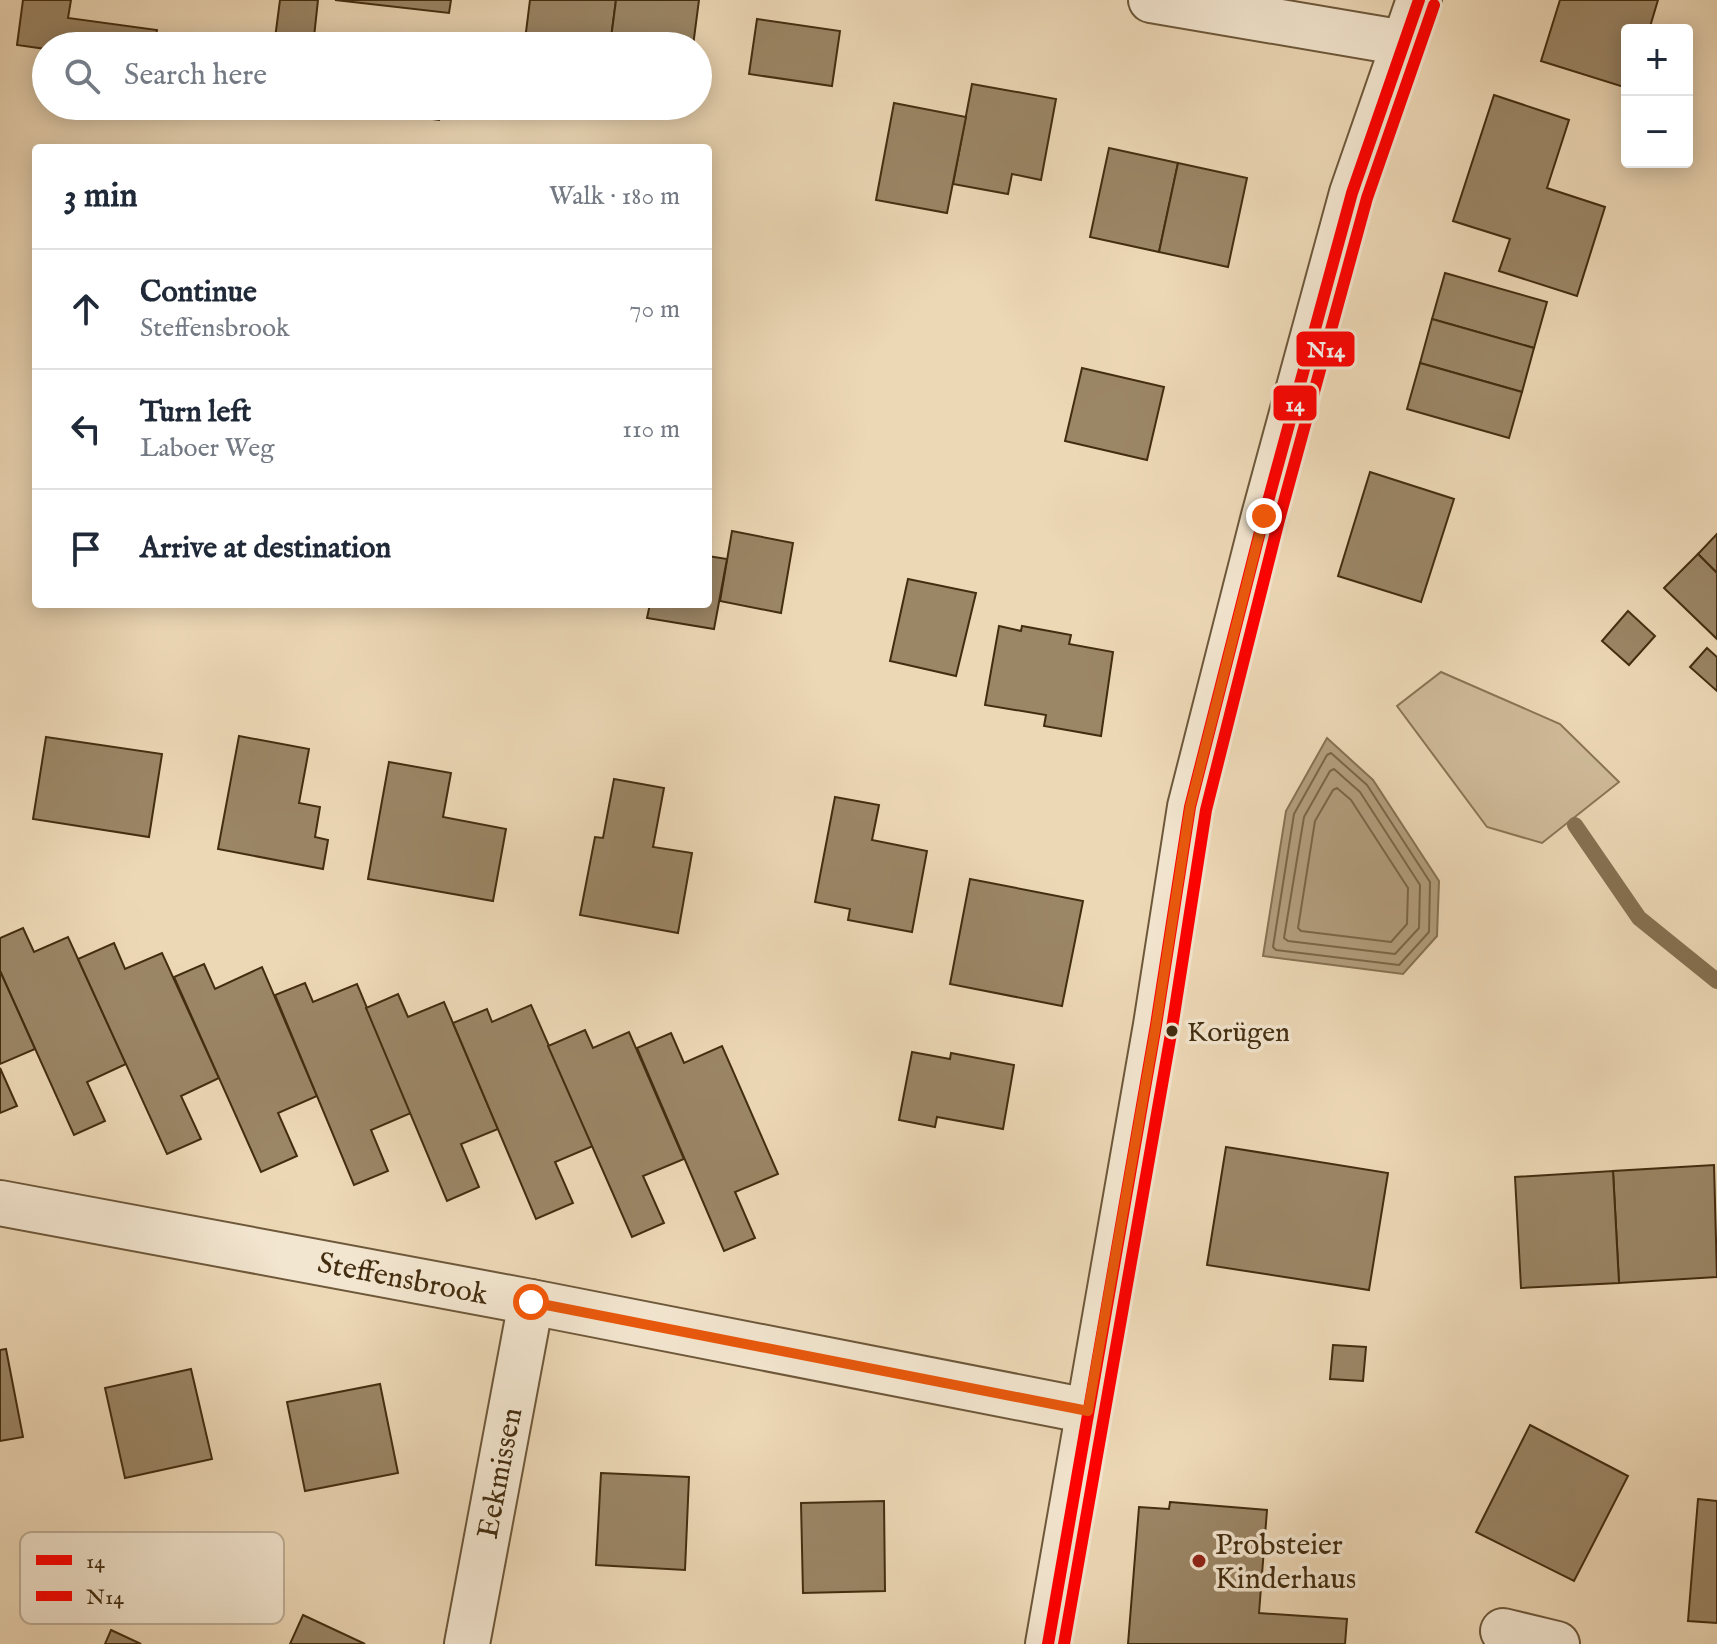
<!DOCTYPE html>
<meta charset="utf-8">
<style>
body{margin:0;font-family:"IM FELL English",serif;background:#f6f6f7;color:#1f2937}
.controls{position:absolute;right:24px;top:24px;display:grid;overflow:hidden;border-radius:8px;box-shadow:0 4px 20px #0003}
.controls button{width:72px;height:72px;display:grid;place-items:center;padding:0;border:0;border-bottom:2px solid #e0e1e3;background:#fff;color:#1f2937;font:40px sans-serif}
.stop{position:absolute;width:24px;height:24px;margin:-18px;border:6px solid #ea580c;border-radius:50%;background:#fff}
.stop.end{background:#ea580c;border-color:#fff;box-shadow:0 2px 8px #0008}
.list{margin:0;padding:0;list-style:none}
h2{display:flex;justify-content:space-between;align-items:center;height:104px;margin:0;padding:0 32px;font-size:34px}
h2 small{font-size:26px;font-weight:400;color:#747a83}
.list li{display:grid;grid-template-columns:52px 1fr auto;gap:24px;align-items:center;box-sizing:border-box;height:120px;padding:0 32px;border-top:2px solid #e0e1e3}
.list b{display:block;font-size:30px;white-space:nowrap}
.list p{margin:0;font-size:26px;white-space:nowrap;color:#747a83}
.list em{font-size:26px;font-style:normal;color:#747a83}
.icon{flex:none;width:44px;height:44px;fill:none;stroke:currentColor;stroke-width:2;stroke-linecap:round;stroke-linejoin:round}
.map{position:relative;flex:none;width:1717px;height:1644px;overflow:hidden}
.search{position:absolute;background:#fff;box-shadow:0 4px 20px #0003;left:32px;top:32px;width:680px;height:88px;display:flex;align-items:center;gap:20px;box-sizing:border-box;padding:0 28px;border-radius:44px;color:#747a83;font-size:30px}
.panel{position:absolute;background:#fff;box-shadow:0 4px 20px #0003;left:32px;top:144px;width:680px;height:464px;border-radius:8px}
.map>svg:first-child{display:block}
.green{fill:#d0bb9a;stroke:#8a7455;stroke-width:2}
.water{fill:#b39e7e;stroke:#867152;stroke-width:2}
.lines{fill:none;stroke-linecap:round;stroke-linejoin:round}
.shore{stroke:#7b6647;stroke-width:2}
.stream{stroke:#867152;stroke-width:16}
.building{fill:#9b8666;stroke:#432d10;stroke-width:2}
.street-casing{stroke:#6e583a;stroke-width:48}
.street{stroke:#f3e6d0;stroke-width:44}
.bus-1-casing{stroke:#f3e6d0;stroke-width:18}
.bus-2-casing{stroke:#f3e6d0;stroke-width:18}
.bus-1{stroke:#f00;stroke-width:12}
.bus-2{stroke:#f00;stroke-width:12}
.route{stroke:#ea580c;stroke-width:10}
.bus-dot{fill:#432d10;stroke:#f3e6d0;stroke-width:3}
.poi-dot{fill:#8f2418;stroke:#f3e6d0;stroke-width:3}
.labels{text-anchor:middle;stroke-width:7;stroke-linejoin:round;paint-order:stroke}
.bus-label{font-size:28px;fill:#432d10;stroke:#f3e6d0;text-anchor:start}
.street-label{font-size:30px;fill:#432d10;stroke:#f3e6d0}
.poi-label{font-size:30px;fill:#432d10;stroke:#f3e6d0;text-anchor:start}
.key{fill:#f3e6d0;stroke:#beae96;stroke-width:2}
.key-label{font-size:22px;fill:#432d10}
.line-badge{stroke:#f3e6d0;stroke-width:3}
.badge-label{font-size:22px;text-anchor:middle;font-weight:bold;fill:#fff}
</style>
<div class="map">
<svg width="1717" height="1644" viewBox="0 0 1717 1644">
<rect width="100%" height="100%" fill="#edd8b6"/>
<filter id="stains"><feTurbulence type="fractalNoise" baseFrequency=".0025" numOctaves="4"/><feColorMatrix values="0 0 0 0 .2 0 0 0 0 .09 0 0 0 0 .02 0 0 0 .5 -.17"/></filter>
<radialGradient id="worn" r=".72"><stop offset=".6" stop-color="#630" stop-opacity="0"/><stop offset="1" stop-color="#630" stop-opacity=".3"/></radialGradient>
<!-- green -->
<path class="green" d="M1441,672L1560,724L1619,782L1542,843L1487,827L1397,706Z"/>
<!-- water -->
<path class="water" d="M1327,738L1373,780L1439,881L1437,936L1403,974L1263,956L1286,811Z"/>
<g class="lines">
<!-- shore -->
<g class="shore">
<path d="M1331,753L1367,785L1430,882L1429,932L1399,965L1276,950L1273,947L1294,814L1327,755Z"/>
<path d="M1334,769L1360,792L1420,885L1419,928L1395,954L1288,941L1284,938L1304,817L1330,771Z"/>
<path d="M1337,788L1351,800L1408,888L1407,924L1391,942L1301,931L1298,928L1315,821L1333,790Z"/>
</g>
<!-- stream -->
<path class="stream" d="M1575,825L1639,918L1717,981"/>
</g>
<!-- building -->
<g class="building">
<path d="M23,0H71L68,18L157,30L154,46H46V49L17,45Z"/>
<path d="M280,0H318L313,46H274Z"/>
<path d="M335,0H451L449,13Z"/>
<path d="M530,0H616L610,46H573L525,40Z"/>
<path d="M616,0H699L693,46H610Z"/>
<path d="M1560,0H1658L1649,30H1627V88L1541,61Z"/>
<path d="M757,19L840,31L832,86L749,74Z"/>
<path d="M972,84L1056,99L1041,180L1012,174L1008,194L953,184Z"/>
<path d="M1494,95L1569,120L1547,188L1605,207L1577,296L1499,271L1510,239L1453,221Z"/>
<path d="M894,103L966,117L947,213L876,200Z"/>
<path d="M379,106H441L439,120L378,112Z"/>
<path d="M1109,148L1178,163L1159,252L1090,237Z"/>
<path d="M1178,163L1247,178L1228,267L1159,252Z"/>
<path d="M1445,273L1547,302L1534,348L1432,319Z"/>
<path d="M1432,319L1534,348L1522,392L1420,363Z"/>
<path d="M1420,363L1522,392L1509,438L1407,409Z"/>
<path d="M1082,368L1164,387L1147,460L1065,441Z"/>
<path d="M1370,472L1454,499L1421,602L1338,576Z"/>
<path d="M732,531L793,543L781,613L720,601Z"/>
<path d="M1717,534V573L1698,554Z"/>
<path d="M1698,554L1717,573V639L1664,588Z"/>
<path d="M708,556L727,559L714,629L647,618L650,604H708Z"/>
<path d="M908,579L976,593L956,676L890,661Z"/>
<path d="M1628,611L1655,636L1629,665L1602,641Z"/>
<path d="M999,626L1021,631L1022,626L1071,635L1069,644L1113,652L1101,736L1044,726L1046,715L985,705Z"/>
<path d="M1707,648L1717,657V691L1690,667Z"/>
<path d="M239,736L309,749L299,803L320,807L315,837L328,840L323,869L218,849Z"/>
<path d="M46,737L162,754L149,837L33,819Z"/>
<path d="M389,762L451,773L443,817L506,829L493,901L368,879Z"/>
<path d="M614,779L664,788L653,847L692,853L678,933L580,915L595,837L603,838Z"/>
<path d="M835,797L879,805L872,840L927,851L912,932L848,920L850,909L815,902Z"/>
<path d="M970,879L1083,901L1062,1006L950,984Z"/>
<path d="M23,928L34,952L68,937L126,1064L87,1082L105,1121L74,1135L0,971V938Z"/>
<path d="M114,943L125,969L162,953L219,1078L181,1096L201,1139L167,1154L78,959Z"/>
<path d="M204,964L215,989L262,967L317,1096L278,1113L297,1156L261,1172L174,977Z"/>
<path d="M0,971L35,1049L0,1064Z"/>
<path d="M305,983L313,1002L357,984L411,1113L371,1130L388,1171L354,1185L275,995Z"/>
<path d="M398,994L408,1017L444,1002L498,1129L461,1144L479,1187L447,1201L366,1008Z"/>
<path d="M531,1005L593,1146L555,1162L573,1203L536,1219L453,1023L487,1009L492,1022Z"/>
<path d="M585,1030L593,1048L629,1032L684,1159L643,1176L664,1223L632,1237L548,1046Z"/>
<path d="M671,1033L684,1063L722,1046L778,1174L735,1192L755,1238L724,1251L637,1048Z"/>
<path d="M912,1052L950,1059L951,1053L1014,1065L1003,1129L937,1117L935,1127L899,1120Z"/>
<path d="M0,1068L17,1106L0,1113Z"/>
<path d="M1226,1147L1388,1173L1369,1290L1207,1265Z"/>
<path d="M1714,1165L1717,1277L1619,1283L1613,1171Z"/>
<path d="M1613,1171L1619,1283L1521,1288L1515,1177Z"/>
<path d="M1333,1345L1366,1347L1363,1381L1330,1379Z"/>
<path d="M6,1349L23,1437L0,1441V1350Z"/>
<path d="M191,1369L212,1459L125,1478L105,1388Z"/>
<path d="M380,1384L398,1473L305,1491L287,1402Z"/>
<path d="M1530,1425L1628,1476L1574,1581L1476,1532Z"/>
<path d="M601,1473L689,1477L685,1570L596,1565Z"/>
<path d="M1698,1499L1717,1501V1623L1688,1621Z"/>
<path d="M884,1501L885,1591L803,1593L801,1503Z"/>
<path d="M1170,1502L1267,1510L1259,1613L1347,1619L1345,1644H1128L1139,1507L1169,1509Z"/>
<path d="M303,1615L365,1644H290Z"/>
<path d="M111,1630L141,1644H105Z"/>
</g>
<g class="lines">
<defs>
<g id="street">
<path d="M1151,0L1404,43"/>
<path d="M0,1203L531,1302L1088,1411"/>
<path d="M1503,1631L1557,1644"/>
<path d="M467,1644L531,1302"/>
<path d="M1048,1644L1156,1025L1190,807L1264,516L1352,193L1419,0"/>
</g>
</defs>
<!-- street casing -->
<use href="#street" class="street-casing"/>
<!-- street -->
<use href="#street" class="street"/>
<defs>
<path id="bus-1" d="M1048,1644L1156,1025L1190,807L1264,516L1352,193L1419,0"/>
<path id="bus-2" d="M1064,1644L1172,1028L1206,810L1279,520L1367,198L1434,5"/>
</defs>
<!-- bus-1 casing -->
<use href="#bus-1" class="bus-1-casing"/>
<!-- bus-2 casing -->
<use href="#bus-2" class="bus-2-casing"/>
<!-- bus-1 -->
<use href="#bus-1" class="bus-1"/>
<!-- bus-2 -->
<use href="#bus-2" class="bus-2"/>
</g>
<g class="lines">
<!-- route -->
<path class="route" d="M531,1302L1088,1411L1156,1025L1190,807L1264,516"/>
</g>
<!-- markers -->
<circle class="bus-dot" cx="1172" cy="1031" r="7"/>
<circle class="poi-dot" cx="1199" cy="1561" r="8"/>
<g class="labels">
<!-- bus labels -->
<g class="bus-label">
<text x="1187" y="1041">Korügen</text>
</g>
<!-- street labels -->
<g class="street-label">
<text transform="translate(403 1278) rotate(11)" y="10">Steffensbrook</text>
<text transform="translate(499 1473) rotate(-79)" y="10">Eekmissen</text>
</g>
<!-- poi labels -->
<g class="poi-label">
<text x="1215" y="1554">Probsteier<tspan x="1215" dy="34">Kinderhaus</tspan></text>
</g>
</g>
<!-- legend -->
<rect x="20" y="1532" width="264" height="92" rx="12" class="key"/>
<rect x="36" y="1555" width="36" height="10" fill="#f00"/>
<rect x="36" y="1591" width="36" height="10" fill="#f00"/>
<g class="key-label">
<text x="86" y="1568">14</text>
<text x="86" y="1604">N14</text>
</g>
<g class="line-badge">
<rect x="1295" y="330" width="61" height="38" rx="8" fill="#f00"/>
<rect x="1272" y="384" width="46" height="38" rx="8" fill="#f00"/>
</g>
<g class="badge-label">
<text x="1326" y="357">N14</text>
<text x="1295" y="411">14</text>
</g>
<rect width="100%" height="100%" filter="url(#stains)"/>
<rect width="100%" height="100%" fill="url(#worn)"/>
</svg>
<div class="controls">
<button>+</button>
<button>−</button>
</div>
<div class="stop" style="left:531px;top:1302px"></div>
<div class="stop end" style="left:1264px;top:516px"></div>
<div class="search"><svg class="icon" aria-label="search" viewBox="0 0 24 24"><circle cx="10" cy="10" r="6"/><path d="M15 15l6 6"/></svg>Search here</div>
<section class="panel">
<h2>3 min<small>Walk · 180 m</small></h2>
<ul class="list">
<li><svg class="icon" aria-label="ahead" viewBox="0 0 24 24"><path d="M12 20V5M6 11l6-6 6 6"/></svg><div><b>Continue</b><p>Steffensbrook</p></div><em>70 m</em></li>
<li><svg class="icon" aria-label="left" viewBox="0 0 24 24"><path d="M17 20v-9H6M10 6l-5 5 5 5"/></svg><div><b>Turn left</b><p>Laboer Weg</p></div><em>110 m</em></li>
<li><svg class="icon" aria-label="arrive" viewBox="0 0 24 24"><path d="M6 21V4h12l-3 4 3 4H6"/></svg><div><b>Arrive at destination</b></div></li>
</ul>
</section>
</div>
